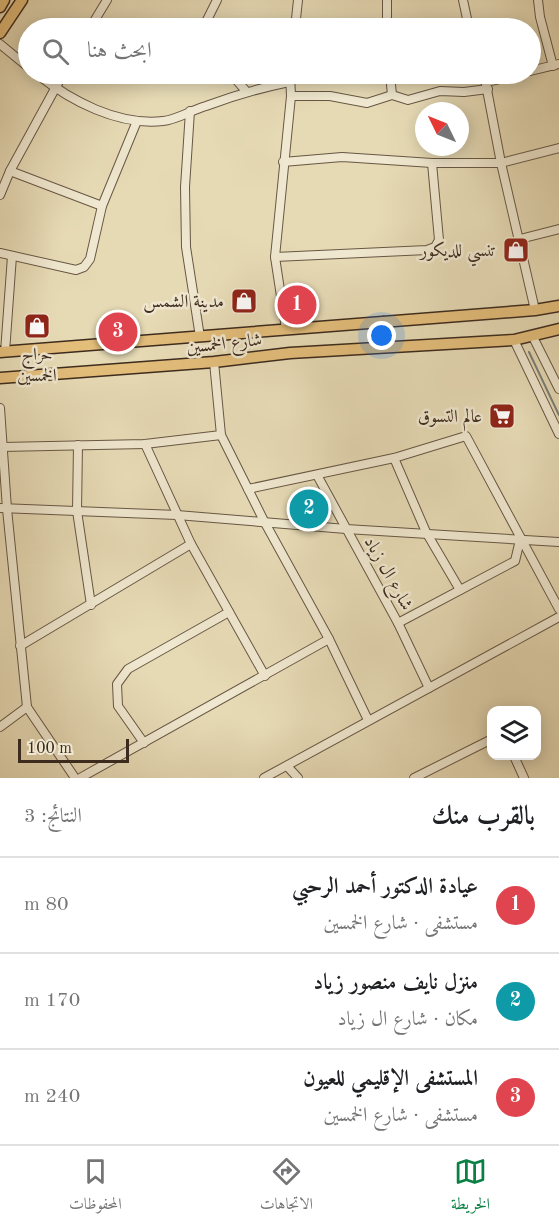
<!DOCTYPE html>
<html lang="ar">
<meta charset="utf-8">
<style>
body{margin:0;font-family:"Old Standard TT",Amiri,serif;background:#f6f6f6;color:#202124;direction:rtl}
.controls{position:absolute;right:18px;bottom:18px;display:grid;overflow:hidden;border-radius:12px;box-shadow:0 3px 15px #0003}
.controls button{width:54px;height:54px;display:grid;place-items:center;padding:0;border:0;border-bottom:2px solid #e0e0e0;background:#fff;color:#202124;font:30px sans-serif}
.compass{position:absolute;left:415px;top:102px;width:54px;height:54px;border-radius:50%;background:#fff;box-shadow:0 3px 15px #0003;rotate:313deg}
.scale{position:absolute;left:18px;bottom:15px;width:111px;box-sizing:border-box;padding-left:6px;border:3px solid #3d2b1e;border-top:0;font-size:16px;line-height:21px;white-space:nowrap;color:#3d2b1e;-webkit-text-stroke:4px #efe7cf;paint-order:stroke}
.you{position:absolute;left:382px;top:336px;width:21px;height:21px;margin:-15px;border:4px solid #fff;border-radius:50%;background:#1a73e8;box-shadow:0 0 0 9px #1a73e833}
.badge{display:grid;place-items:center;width:39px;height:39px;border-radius:50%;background:#0b8043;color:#fff;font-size:20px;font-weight:700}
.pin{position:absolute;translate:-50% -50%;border:3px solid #fff;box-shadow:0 2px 6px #0006}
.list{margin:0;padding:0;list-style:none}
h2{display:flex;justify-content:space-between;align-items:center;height:78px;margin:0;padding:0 24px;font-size:26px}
h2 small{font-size:20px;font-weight:400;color:#757577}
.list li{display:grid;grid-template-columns:39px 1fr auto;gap:18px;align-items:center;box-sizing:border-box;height:96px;padding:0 24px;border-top:2px solid #e0e0e0}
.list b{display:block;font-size:22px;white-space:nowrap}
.list p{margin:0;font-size:20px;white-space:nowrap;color:#757577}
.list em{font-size:20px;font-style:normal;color:#757577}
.icon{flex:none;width:33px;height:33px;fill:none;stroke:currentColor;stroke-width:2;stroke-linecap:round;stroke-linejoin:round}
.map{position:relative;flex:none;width:559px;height:778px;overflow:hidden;direction:ltr}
.search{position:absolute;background:#fff;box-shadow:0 3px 15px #0003;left:18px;right:18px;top:18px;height:66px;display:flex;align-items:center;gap:15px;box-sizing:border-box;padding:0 21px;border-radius:33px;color:#757577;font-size:22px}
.sheet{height:366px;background:#fff}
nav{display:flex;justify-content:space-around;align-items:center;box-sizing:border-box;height:84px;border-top:2px solid #e0e0e0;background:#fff;font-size:16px;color:#757577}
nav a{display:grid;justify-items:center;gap:3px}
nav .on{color:#0b8043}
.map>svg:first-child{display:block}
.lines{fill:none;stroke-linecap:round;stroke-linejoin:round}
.stream{stroke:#777f7c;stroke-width:2}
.minor-casing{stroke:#675744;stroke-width:10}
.major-casing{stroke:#3d2b1e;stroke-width:13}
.minor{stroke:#efe7cf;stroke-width:8}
.major{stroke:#e3bd7a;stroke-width:10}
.labels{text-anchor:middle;stroke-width:5;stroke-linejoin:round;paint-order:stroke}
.poi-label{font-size:18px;fill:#3d2b1e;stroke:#efe7cf;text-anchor:end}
.street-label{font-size:18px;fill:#3d2b1e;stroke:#efe7cf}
</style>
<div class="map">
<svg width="559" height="778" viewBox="0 0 559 778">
<rect width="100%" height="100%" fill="#e6dab5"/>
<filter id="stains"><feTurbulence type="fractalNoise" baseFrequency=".00333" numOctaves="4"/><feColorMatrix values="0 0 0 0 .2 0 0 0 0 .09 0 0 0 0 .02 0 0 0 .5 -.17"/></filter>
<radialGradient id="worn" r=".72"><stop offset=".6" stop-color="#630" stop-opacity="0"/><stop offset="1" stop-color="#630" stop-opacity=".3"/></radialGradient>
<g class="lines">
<!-- stream -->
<path class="stream" d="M529,352L559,415"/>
<defs>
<g id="minor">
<path d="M387,0V28"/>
<path d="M463,0L469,28"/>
<path d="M538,0L540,17L553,66"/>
<path d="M90,28L107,0"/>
<path d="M203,28L217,0"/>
<path d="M295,28L298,0"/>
<path d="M0,44L28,67"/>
<path d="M530,71L559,64"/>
<path d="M37,74C71,101 118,126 163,121C176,120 192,110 206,106C233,96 260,88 289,82"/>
<path d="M231,74L246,91"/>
<path d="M390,74L392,95"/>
<path d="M484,74L501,163L535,310"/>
<path d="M487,82L521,74"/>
<path d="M291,96H330L367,103L392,95L408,100L440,91L464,92L488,89"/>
<path d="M190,111L185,187L186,247L200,337"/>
<path d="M283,162L342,157L432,163H501L559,148"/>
<path d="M10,171L102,206"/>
<path d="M0,195L10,171L63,74"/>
<path d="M520,239L559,229"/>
<path d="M0,253L76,270L84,267L90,259L102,206L137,121"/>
<path d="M275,257L427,250L435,247L439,240L432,163"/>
<path d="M286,329L275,257L291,96L290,74"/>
<path d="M533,337L559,389"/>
<path d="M514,340L559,434"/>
<path d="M5,352L12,256"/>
<path d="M214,362L221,435L264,521L329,639L368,720"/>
<path d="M0,408L7,509L27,707L75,778"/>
<path d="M145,444L191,544L265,676"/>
<path d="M78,445L77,511L91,605"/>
<path d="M2,447L145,444L221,435"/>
<path d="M394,458L426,532L460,590"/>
<path d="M317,475L398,623L429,688"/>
<path d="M248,489L394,458L466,436L559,609"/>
<path d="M0,508L177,515L346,529L559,542"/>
<path d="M398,623L515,561L520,540"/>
<path d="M20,646L191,544"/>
<path d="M0,727L27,707"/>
<path d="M144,743L118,706L117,684L128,669L229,612"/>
<path d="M514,756L524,778"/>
<path d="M287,766L298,778"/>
<path d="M80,778L329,639"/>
<path d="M264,778L559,617"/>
<path d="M414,778L492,739"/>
</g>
<g id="major">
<path d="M0,7L4,0"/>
<path d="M0,33L22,0"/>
<path d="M384,322L386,346"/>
<path d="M0,352L535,310L559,306"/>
<path d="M0,378L214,362L290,353L514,340L559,329"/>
</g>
</defs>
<!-- minor casing -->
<use href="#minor" class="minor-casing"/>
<!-- major casing -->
<use href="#major" class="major-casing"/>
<!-- minor -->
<use href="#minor" class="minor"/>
<!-- major -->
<use href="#major" class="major"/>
</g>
<!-- icons -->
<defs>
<symbol id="shop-square" viewBox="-11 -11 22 22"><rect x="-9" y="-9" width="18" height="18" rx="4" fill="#8f2418" stroke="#efe7cf"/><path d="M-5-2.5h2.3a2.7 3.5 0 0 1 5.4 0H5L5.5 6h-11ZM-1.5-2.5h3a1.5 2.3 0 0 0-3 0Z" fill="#fff"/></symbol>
<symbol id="supermarket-square" viewBox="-11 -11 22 22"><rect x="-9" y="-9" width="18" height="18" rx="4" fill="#8f2418" stroke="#efe7cf"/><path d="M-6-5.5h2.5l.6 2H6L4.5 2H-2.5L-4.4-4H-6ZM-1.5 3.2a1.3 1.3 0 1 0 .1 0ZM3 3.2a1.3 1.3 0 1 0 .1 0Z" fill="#fff"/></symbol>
</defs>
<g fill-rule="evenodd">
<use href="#shop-square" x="501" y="235" width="30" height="30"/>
<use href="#shop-square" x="229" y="286" width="30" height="30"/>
<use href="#shop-square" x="22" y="311" width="30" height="30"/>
<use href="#supermarket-square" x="487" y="401" width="30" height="30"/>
</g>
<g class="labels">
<!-- poi labels -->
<g class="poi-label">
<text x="496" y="256">تنسي للديكور</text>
<text x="224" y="307">مدينة الشمس</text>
<text x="37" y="360" text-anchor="middle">حراج<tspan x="37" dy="21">الخمسين</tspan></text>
<text x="482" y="422">عالم التسوق</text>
</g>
<!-- street labels -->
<g class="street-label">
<text transform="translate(224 343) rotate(-6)" y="6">شارع الخمسين</text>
<text transform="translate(389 573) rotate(61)" y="6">شارع ال زياد</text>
</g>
</g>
<rect width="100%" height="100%" filter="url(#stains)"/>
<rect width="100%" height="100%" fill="url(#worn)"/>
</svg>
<div class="controls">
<button><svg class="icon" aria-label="layers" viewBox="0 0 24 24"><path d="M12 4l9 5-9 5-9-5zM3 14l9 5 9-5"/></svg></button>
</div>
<svg class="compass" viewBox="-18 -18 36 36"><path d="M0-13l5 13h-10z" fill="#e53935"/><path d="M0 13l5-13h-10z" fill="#757577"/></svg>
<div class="scale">100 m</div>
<div class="you"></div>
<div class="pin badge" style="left:297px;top:305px;background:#e0444e">1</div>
<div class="pin badge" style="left:309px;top:509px;background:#0f9aa8">2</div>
<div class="pin badge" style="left:118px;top:332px;background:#e0444e">3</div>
<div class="search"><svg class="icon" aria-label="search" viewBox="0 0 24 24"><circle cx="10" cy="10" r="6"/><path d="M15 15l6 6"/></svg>ابحث هنا</div>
</div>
<section class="sheet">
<h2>بالقرب منك<small>النتائج: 3</small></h2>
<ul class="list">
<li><span class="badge" style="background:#e0444e">1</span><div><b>عيادة الدكتور أحمد الرحبي</b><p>مستشفى · شارع الخمسين</p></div><em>80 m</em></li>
<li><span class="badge" style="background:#0f9aa8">2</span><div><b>منزل نايف منصور زياد</b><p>مكان · شارع ال زياد</p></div><em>170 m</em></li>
<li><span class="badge" style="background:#e0444e">3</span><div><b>المستشفى الإقليمي للعيون</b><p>مستشفى · شارع الخمسين</p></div><em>240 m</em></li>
</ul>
</section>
<nav>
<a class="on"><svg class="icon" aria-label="map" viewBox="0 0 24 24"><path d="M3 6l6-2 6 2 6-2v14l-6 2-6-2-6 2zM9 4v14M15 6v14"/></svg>الخريطة</a>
<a><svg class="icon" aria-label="directions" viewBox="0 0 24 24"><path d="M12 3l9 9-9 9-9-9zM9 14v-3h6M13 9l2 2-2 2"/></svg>الاتجاهات</a>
<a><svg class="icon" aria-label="saved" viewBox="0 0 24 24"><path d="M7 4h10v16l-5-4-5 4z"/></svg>المحفوظات</a>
</nav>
